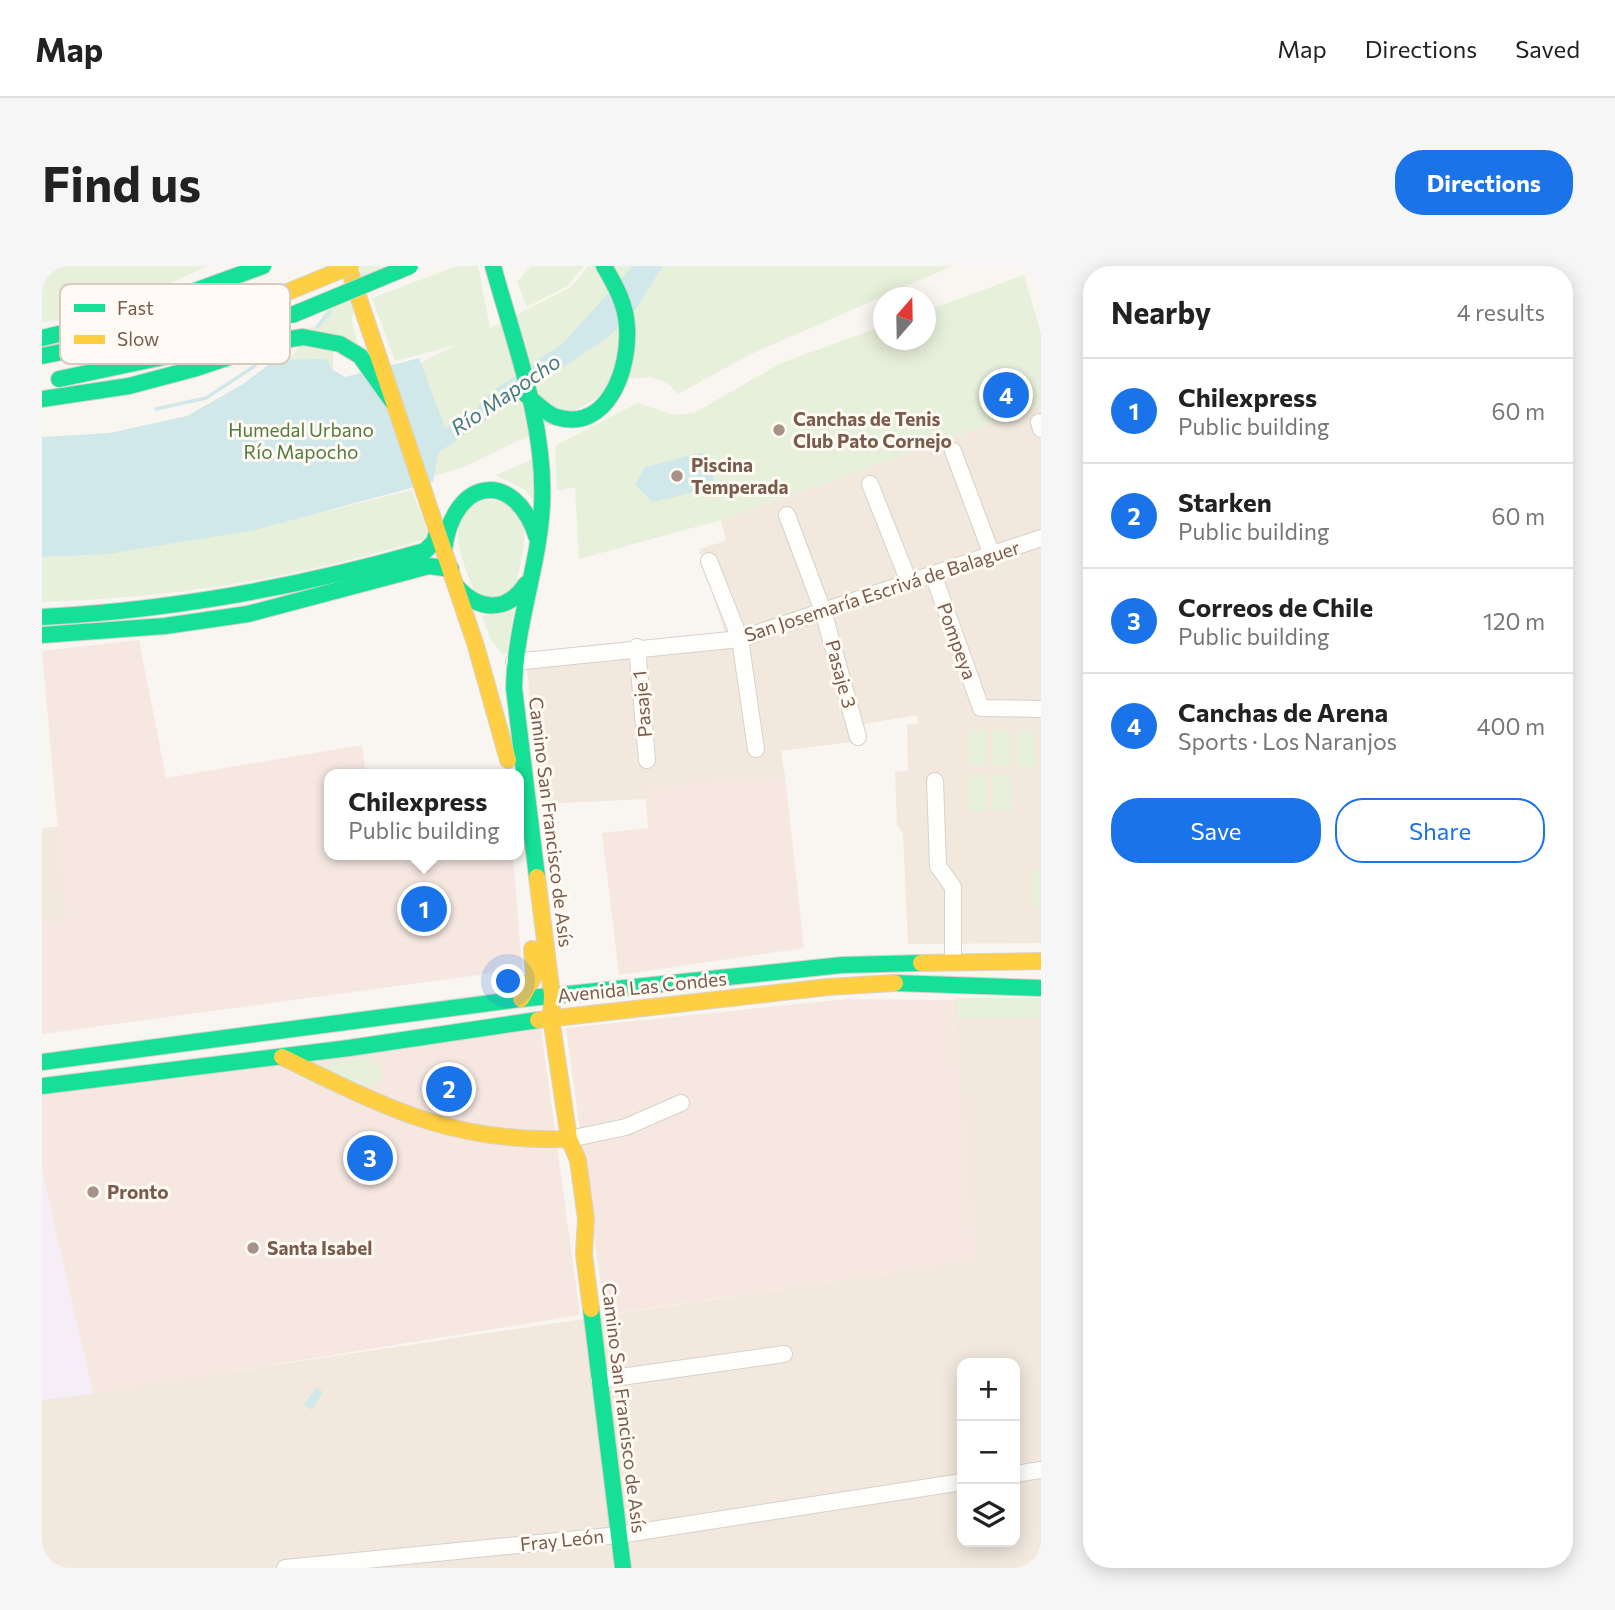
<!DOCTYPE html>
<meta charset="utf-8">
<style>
body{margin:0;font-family:Commissioner,sans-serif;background:#f6f6f6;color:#222}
.controls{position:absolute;right:21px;bottom:21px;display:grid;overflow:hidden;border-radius:14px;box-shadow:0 4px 18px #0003}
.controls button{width:63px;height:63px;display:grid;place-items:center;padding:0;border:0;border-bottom:2px solid #e0e0e0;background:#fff;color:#222;font:35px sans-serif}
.compass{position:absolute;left:831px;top:21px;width:63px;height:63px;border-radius:50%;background:#fff;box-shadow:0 4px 18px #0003;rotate:20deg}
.you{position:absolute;left:467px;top:716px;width:24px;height:24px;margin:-18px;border:5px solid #fff;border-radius:50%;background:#1a73e8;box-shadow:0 0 0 10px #1a73e833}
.badge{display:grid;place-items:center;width:46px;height:46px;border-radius:50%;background:#1a73e8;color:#fff;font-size:23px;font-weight:700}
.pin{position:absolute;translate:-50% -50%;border:4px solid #fff;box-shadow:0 2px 7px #0006}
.popup{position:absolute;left:282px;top:503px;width:200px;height:91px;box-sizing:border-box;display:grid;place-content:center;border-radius:14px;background:#fff;filter:drop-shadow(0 2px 5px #0005);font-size:23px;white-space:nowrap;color:#767676}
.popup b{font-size:26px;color:#222}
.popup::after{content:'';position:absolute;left:50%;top:100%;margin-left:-14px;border:14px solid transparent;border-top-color:#fff}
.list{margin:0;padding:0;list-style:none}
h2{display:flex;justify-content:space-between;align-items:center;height:91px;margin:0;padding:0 28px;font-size:30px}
h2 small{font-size:23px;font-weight:400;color:#767676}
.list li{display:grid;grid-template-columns:46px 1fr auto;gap:21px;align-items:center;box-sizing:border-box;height:105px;padding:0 28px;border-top:2px solid #e0e0e0}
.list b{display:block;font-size:26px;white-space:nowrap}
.list p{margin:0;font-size:23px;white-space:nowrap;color:#767676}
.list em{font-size:23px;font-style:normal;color:#767676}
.actions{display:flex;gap:14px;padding:21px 28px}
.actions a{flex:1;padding:16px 0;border:2px solid #1a73e8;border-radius:28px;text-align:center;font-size:24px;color:#1a73e8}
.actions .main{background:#1a73e8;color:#fff}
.icon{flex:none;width:38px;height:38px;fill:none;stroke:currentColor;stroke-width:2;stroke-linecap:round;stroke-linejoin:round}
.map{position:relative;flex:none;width:999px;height:1302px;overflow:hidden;border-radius:28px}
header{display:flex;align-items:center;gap:42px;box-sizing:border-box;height:98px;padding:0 35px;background:#fff;border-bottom:2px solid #e0e0e0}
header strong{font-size:33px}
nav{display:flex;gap:38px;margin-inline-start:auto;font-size:24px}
.intro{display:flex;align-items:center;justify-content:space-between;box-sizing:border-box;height:168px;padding:0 42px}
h1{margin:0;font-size:49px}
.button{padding:18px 32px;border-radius:28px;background:#1a73e8;color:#fff;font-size:24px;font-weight:700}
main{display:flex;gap:42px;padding:0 42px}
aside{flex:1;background:#fff;border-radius:28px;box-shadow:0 4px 18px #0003}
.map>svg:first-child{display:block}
.residential{fill:#f2e8de;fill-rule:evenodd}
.commercial{fill:#f6e8e1}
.education{fill:#f6eef6}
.green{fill:#e7f0db}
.water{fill:#d0e8ea}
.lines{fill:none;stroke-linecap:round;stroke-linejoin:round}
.stream{stroke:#d0e8ea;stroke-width:3.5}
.street-casing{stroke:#d7d1cb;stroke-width:18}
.fast-casing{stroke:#d9d2cb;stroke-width:18}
.slow-casing{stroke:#d9d2cb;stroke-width:18}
.street{stroke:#fefefd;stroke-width:16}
.fast{stroke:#16e098;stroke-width:16}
.slow{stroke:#ffcf43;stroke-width:16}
.fast-bridge-casing{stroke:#dad1cc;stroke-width:18;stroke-linecap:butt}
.slow-bridge-casing{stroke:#dad1cc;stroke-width:18;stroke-linecap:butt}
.fast-bridge{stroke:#16e098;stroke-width:16}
.slow-bridge{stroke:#ffcf43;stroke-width:16}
.poi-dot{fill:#a69286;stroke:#fffaf3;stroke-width:2.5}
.labels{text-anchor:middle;stroke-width:6;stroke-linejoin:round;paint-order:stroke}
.poi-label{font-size:19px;font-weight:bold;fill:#7a5c4d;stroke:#fffaf3;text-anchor:start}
.park-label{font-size:19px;fill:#537a41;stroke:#fffaf3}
.street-label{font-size:19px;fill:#7a5c4d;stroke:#fffaf3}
.water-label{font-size:21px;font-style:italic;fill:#437c86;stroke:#fffaf3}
.key{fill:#fffaf3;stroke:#d7cbc1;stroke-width:2}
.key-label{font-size:19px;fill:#7a5c4d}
</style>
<header>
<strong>Map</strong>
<nav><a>Map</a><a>Directions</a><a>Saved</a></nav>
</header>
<div class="intro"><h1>Find us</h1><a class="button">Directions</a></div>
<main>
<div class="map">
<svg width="999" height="1302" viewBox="0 0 999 1302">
<rect width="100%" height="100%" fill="#f9f5f0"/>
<!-- residential -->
<g class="residential">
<path d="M999,140V677L866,678L861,567L855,559L853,506L866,505L865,459L876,457L875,449L822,458L824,474L739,485L743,510L603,521L604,533L497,538L485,401L687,380L657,283L684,275L679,254Z"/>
<path d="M16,560L24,653L0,656V562Z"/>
<path d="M915,732H999V1302H0V1134L934,994L910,734ZM920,1097H973V1276H920Z"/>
</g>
<!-- commercial -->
<g class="commercial">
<path d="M97,374L124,512L320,479L324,508H288V589H471L480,703L0,768V656L24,653L0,385Z"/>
<path d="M743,510L762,682L577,709L560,567L606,562L603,521Z"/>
<path d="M805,733L910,734L935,994L563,1049L524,762Z"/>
<path d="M499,762L538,1049L51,1128L0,905V829Z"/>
</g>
<!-- education -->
<path class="education" d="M0,905L51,1128L0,1134Z"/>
<!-- green -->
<g class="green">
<path d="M0,0H165C113,25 58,52 0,56Z"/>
<path d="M311,0H341L317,35L309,54L316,78L291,87V108L298,116L366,103L414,79L353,95L330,32L415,0H436L448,62L529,21L546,0H910L709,88L636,128L625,117L609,111L587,113L511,158L422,201L363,219L91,169L160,150L238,104L269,67L257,65L275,59Z"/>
<path d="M489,0H542L525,20L485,41L475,16Z"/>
<path d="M982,9L999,68V140L679,254L537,293L533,221L515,225L513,180L596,137L632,149L652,147L739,97L841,60L842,74H884V45Z"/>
<path d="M491,193L494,238L483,224L454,209Z"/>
<path d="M370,224L386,267L383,273C252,312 136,332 0,336V291C127,286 247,255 370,224Z"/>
<path d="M445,233L464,237L482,259V279L474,319L457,334L433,327C421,296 396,246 445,233Z"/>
<path d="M472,343L465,387L461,389L449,374L440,350Z"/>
<rect x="926" y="464" width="19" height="35"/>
<path d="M950,464H968L969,500H950Z"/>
<path d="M975,465H993L994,501H975Z"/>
<rect x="927" y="509" width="19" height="36"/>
<path d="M951,509H969L970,545L951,544Z"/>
<rect x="991" y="604" width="8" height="36"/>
<path d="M915,732H999V753L916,752Z"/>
<path d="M329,791L330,799L339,798L340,815L331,816V821H320L285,803L290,796Z"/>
</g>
<!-- water -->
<g class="water">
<path d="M591,0H621L593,44L566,71L396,187L391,216L213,264L65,288L0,291V171L68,167L145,150L201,118L233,94L284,93L290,103L303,111L377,92L403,162L431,146L448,127L521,77Z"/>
<path d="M662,186L675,221L611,236L593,219L603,201Z"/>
<path d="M274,1121L281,1126L270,1144L262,1139Z"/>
</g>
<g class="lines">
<!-- stream -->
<g class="stream">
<path d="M275,61L288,46"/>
<path d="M114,143L164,132L213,100"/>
</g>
<defs>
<g id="street">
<path d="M997,156L999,163"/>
<path d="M911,185L950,289"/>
<path d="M828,218L867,316"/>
<path d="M745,249L781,345L816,471"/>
<path d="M667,295L698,373L714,483"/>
<path d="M891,308L939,442L999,443"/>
<path d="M595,381L605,494"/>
<path d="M472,396L698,373L999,272"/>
<path d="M893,515L896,600L911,621V696"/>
<path d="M527,873L584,861L639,837"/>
<path d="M557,1114L742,1088"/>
<path d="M973,1208L999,1204"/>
<path d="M243,1302L577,1269L920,1216"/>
</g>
<g id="fast">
<path d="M451,0C472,77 504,158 500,239C497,301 473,359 472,422L495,611"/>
<path d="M0,72L71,55L221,0"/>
<path d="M0,90L134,63L243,27"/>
<path d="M17,113L131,89"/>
<path d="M483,128C492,135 503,147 514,151C566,167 588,102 585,61C584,38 573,19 562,0"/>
<path d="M0,133L87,120L155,102L235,75L261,71L298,78L318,90L350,135"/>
<path d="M402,284C411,211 473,202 495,272"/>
<path d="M415,321C437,345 465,347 484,318"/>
<path d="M0,351C131,344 257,321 383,285L392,276L395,266"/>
<path d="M0,369L123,360L206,348L387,300L409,303"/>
<path d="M853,717L999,722"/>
<path d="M0,796L479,733L800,699L879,697"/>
<path d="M0,820L307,782L496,754"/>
<path d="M549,1043L581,1302"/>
</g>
<g id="slow">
<path d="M309,9L434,380L466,494"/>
<path d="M495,611L510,729L509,752L527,873L536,894L544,953L542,988L549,1043"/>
<path d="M879,697L999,695"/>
<path d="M479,733L492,710L490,683"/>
<path d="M496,754L786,721L853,717"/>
<path d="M240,791C343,841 409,877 527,873"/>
</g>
</defs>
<!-- street casing -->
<use href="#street" class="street-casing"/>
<!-- fast casing -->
<use href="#fast" class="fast-casing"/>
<!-- slow casing -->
<use href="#slow" class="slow-casing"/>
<!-- street -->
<use href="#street" class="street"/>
<!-- fast -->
<use href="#fast" class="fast"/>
<!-- slow -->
<use href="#slow" class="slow"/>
<defs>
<path id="fast-bridge" d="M250,49L368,0"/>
<path id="slow-bridge" d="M243,27L309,0"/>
</defs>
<!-- fast-bridge casing -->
<use href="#fast-bridge" class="fast-bridge-casing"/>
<!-- slow-bridge casing -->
<use href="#slow-bridge" class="slow-bridge-casing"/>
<!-- fast-bridge -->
<use href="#fast-bridge" class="fast-bridge"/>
<!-- slow-bridge -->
<use href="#slow-bridge" class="slow-bridge"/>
</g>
<!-- markers -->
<g class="poi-dot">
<circle cx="737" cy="164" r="7"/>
<circle cx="635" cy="210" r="7"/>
<circle cx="51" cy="926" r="7"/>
<circle cx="211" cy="982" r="7"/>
</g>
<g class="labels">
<!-- poi labels -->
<g class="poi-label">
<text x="751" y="160">Canchas de Tenis<tspan x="751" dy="22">Club Pato Cornejo</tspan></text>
<text x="649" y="206">Piscina<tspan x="649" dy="22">Temperada</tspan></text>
<text x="65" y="933">Pronto</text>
<text x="225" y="989">Santa Isabel</text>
</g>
<!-- park labels -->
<g class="park-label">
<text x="259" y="171">Humedal Urbano<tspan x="259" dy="22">Río Mapocho</tspan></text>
</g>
<!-- street labels -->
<g class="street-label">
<text transform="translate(840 325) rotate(-18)" y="7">San Josemaría Escrivá de Balaguer</text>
<text transform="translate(915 375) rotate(70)" y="7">Pompeya</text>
<text transform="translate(799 408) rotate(75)" y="7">Pasaje 3</text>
<text transform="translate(600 438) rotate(-95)" y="7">Pasaje 1</text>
<text transform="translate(509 556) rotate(83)" y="7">Camino San Francisco de Asís</text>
<text transform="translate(600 721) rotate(-6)" y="7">Avenida Las Condes</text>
<text transform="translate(582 1142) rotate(83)" y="7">Camino San Francisco de Asís</text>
<text transform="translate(520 1274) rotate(-6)" y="7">Fray León</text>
</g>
<!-- water labels -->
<g class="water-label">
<text transform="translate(464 129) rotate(-34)" y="7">Río Mapocho</text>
</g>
</g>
<!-- legend -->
<rect x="18" y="18" width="230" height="80" rx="10" class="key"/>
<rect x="32" y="38" width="31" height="8" fill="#16e098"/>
<rect x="32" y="69" width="31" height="9" fill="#ffcf43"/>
<g class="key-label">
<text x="75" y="49">Fast</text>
<text x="75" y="80">Slow</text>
</g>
</svg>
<div class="controls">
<button>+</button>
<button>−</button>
<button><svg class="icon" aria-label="layers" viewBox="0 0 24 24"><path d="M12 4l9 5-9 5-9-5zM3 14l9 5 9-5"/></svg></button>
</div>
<svg class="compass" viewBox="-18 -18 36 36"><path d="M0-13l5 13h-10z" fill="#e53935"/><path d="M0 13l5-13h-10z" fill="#767676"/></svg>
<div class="you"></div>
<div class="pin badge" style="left:382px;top:643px">1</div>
<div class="popup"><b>Chilexpress</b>Public building</div>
<div class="pin badge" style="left:407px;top:823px">2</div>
<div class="pin badge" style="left:328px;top:892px">3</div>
<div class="pin badge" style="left:964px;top:129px">4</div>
</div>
<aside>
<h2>Nearby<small>4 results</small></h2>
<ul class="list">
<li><span class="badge">1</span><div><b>Chilexpress</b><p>Public building</p></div><em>60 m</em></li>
<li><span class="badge">2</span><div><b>Starken</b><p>Public building</p></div><em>60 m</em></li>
<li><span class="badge">3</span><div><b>Correos de Chile</b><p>Public building</p></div><em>120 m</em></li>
<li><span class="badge">4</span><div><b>Canchas de Arena</b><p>Sports · Los Naranjos</p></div><em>400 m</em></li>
</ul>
<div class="actions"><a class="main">Save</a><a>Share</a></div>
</aside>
</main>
